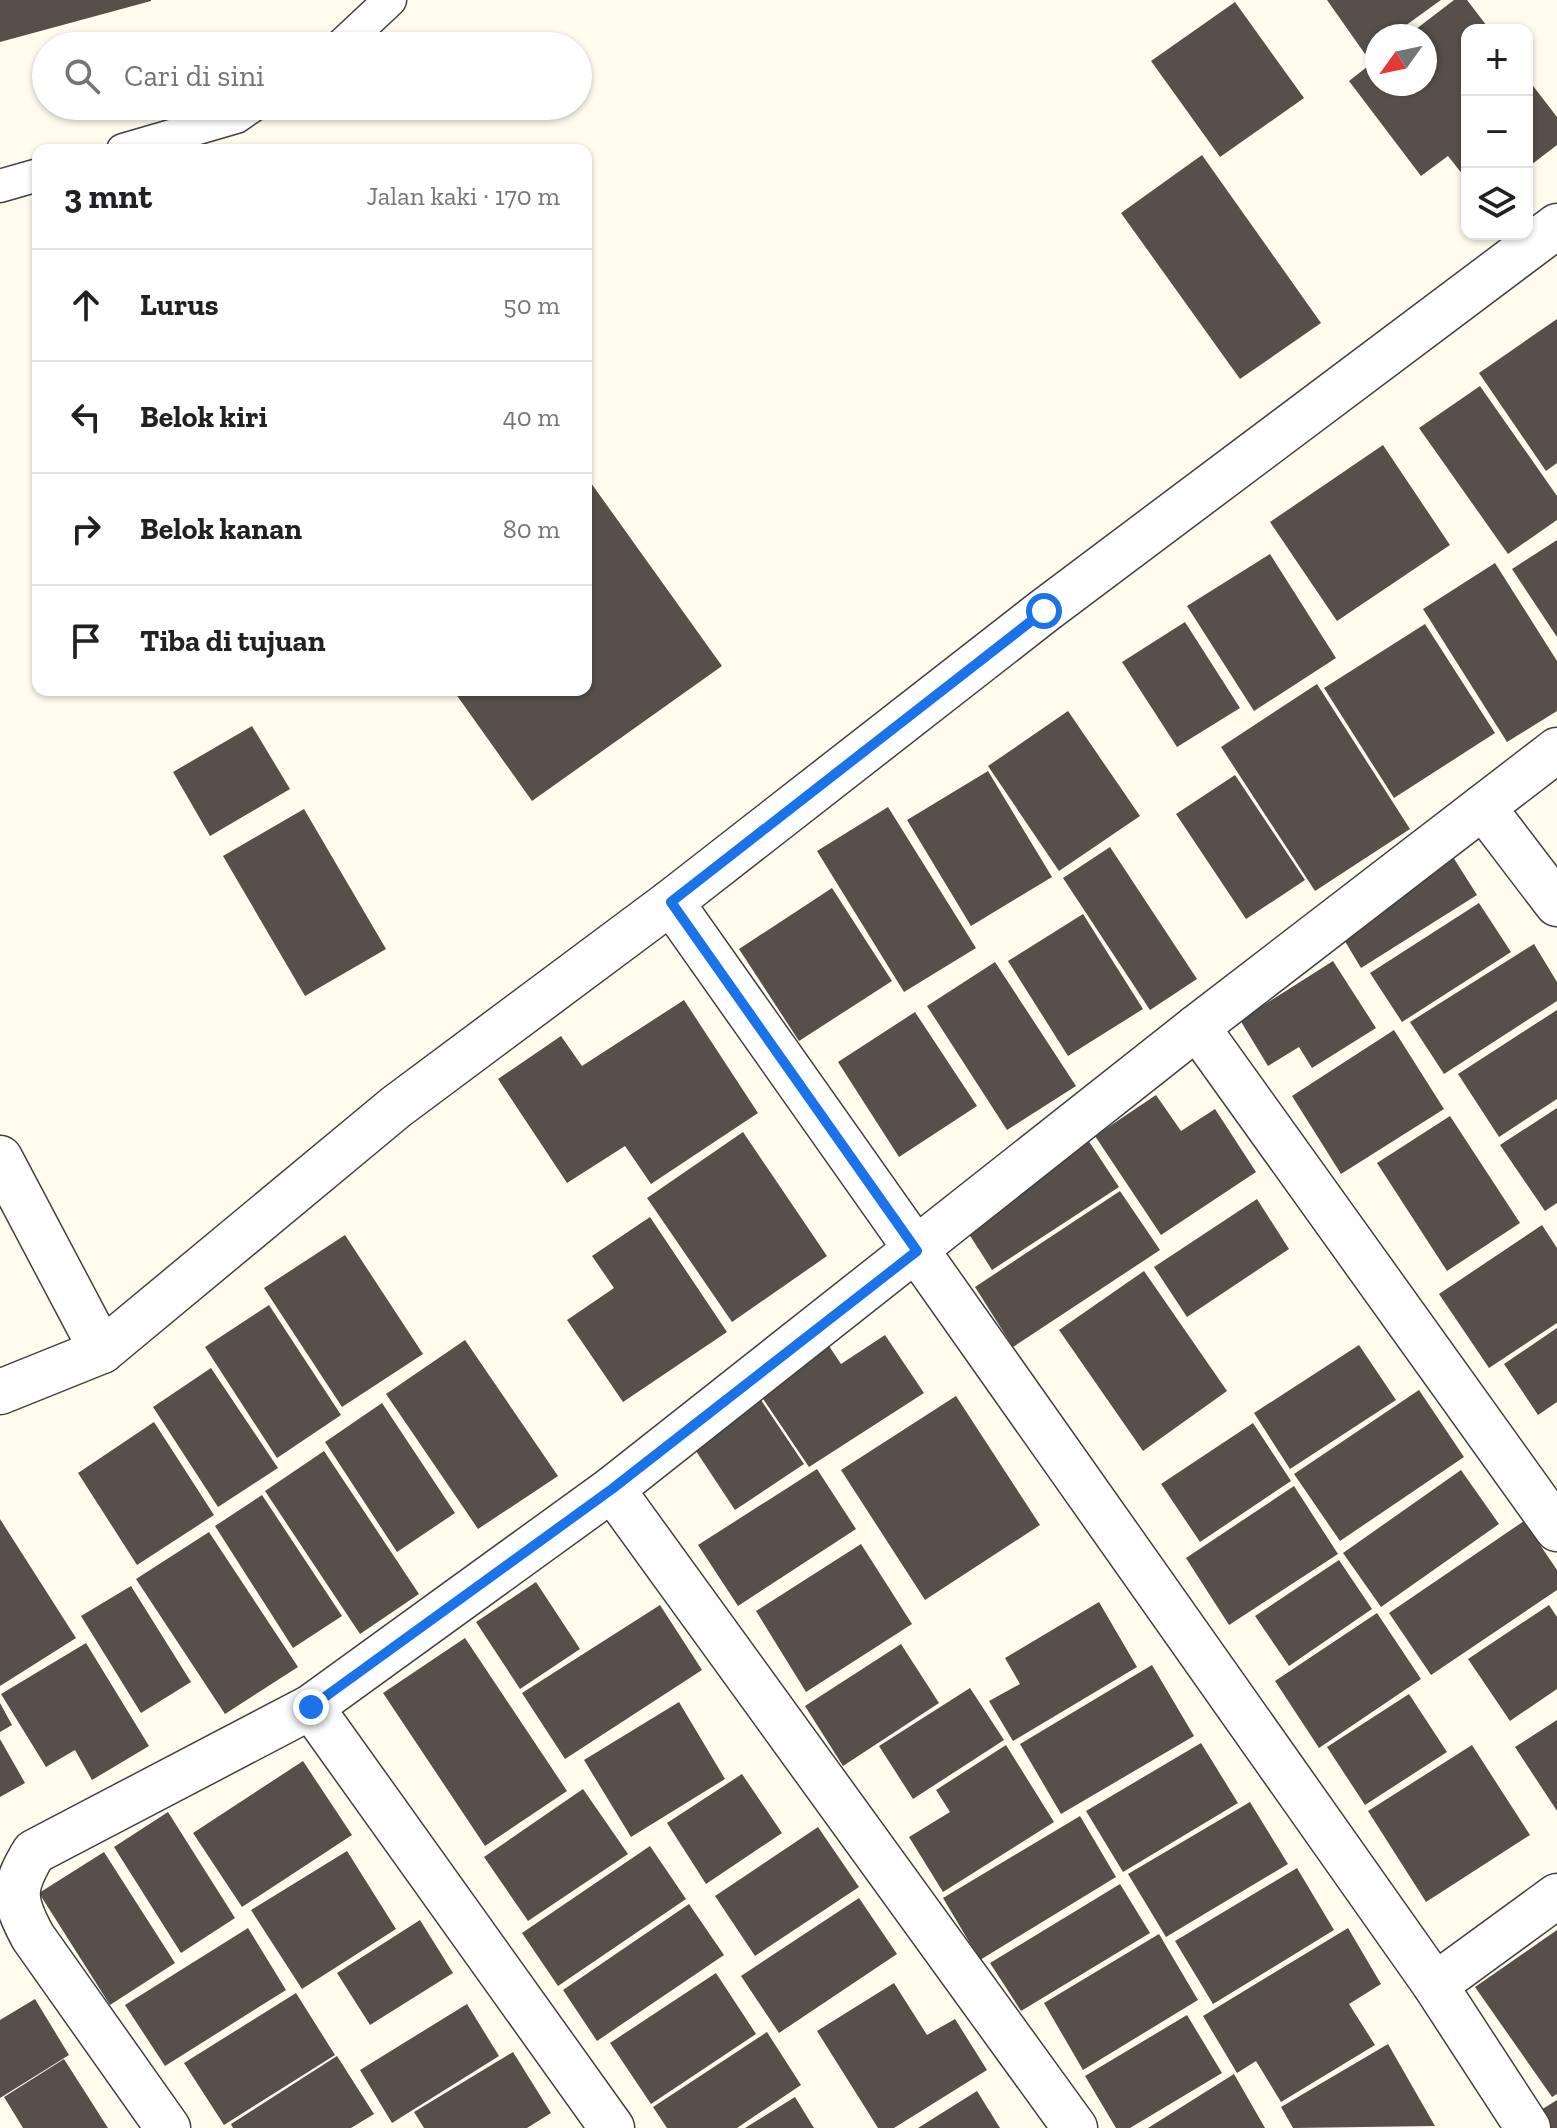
<!DOCTYPE html>
<html lang="id">
<meta charset="utf-8">
<style>
body{margin:0;font-family:"Zilla Slab",serif;background:#f2f2f2;color:#202124}
.controls{position:absolute;right:24px;top:24px;display:grid;overflow:hidden;border-radius:16px;box-shadow:0 2px 6px #0004}
.controls button{width:72px;height:72px;display:grid;place-items:center;padding:0;border:0;border-bottom:2px solid #e0e0e0;background:#fff;color:#202124;font:40px sans-serif}
.compass{position:absolute;left:1365px;top:24px;width:72px;height:72px;border-radius:50%;background:#fff;box-shadow:0 2px 6px #0004;rotate:237deg}
.stop{position:absolute;width:24px;height:24px;margin:-18px;border:6px solid #1a73e8;border-radius:50%;background:#fff}
.stop.end{background:#1a73e8;border-color:#fff;box-shadow:0 2px 8px #0008}
.list{margin:0;padding:0;list-style:none}
h2{display:flex;justify-content:space-between;align-items:center;height:104px;margin:0;padding:0 32px;font-size:34px}
h2 small{font-size:26px;font-weight:400;color:#757577}
.list li{display:grid;grid-template-columns:52px 1fr auto;gap:24px;align-items:center;box-sizing:border-box;height:112px;padding:0 32px;border-top:2px solid #e0e0e0}
.list b{display:block;font-size:30px;white-space:nowrap}
.list em{font-size:26px;font-style:normal;color:#757577}
.icon{flex:none;width:44px;height:44px;fill:none;stroke:currentColor;stroke-width:2;stroke-linecap:round;stroke-linejoin:round}
.map{position:relative;flex:none;width:1557px;height:2128px;overflow:hidden}
.search{position:absolute;background:#fff;box-shadow:0 2px 6px #0004;left:32px;top:32px;width:560px;height:88px;display:flex;align-items:center;gap:20px;box-sizing:border-box;padding:0 28px;border-radius:44px;color:#757577;font-size:30px}
.panel{position:absolute;background:#fff;box-shadow:0 2px 6px #0004;left:32px;top:144px;width:560px;height:552px;border-radius:16px}
.map>svg:first-child{display:block}
.building{fill:#574f49}
.lines{fill:none;stroke-linecap:round;stroke-linejoin:round}
.service-casing{stroke:#414141;stroke-width:35}
.minor-casing{stroke:#414141;stroke-width:47}
.service{stroke:#fff;stroke-width:32}
.minor{stroke:#fff;stroke-width:44}
.route{stroke:#1a73e8;stroke-width:10}
</style>
<div class="map">
<svg width="1557" height="2128" viewBox="0 0 1557 2128">
<rect width="100%" height="100%" fill="#fffcee"/>
<!-- building -->
<g class="building">
<path d="M0,0H151V1L0,42Z"/>
<path d="M1327,0H1441L1391,36H1377V46L1365,54Z"/>
<path d="M1454,0H1467L1490,30H1467V180L1448,156L1421,176L1349,81L1377,59V84H1425V36H1407Z"/>
<path d="M1235,2L1304,98L1220,157L1151,61Z"/>
<path d="M1527,78L1557,117V145L1527,168Z"/>
<path d="M1202,155L1321,323L1240,379L1121,213Z"/>
<path d="M1557,319V463L1546,471L1479,373Z"/>
<path d="M1480,386L1557,496V520L1508,554L1419,428Z"/>
<path d="M1383,445L1450,545L1337,621L1270,522Z"/>
<path d="M586,476L722,666L532,801L453,690H586Z"/>
<path d="M1557,540V637L1512,569Z"/>
<path d="M1270,554L1336,658L1254,711L1187,606Z"/>
<path d="M1495,563L1557,661V711L1507,742L1423,609Z"/>
<path d="M1185,622L1240,708L1177,747L1122,662Z"/>
<path d="M1425,624L1495,733L1394,798L1324,688Z"/>
<path d="M1317,684L1410,829L1315,891L1221,747Z"/>
<path d="M1068,711L1140,816L1059,871L988,766Z"/>
<path d="M252,726L290,789L210,836L173,772Z"/>
<path d="M988,771L1052,877L971,926L907,820Z"/>
<path d="M1235,775L1305,880L1246,919L1176,814Z"/>
<path d="M888,807L976,948L904,992L817,851Z"/>
<path d="M304,809L386,949L305,996L223,856Z"/>
<path d="M1110,847L1197,979L1150,1010L1063,878Z"/>
<path d="M1453,857L1477,895L1361,968L1337,928Z"/>
<path d="M832,888L892,981L799,1041L739,949Z"/>
<path d="M1479,903L1511,952L1402,1022L1370,973Z"/>
<path d="M1083,914L1143,1009L1068,1056L1008,961Z"/>
<path d="M1534,944L1557,982V1001L1444,1074L1410,1022Z"/>
<path d="M1333,961L1376,1028L1312,1068L1299,1047L1268,1066L1240,1020Z"/>
<path d="M995,962L1076,1086L1007,1130L927,1006Z"/>
<path d="M684,1000L758,1113L651,1184L625,1146L567,1183L498,1079L561,1036L582,1066Z"/>
<path d="M1557,1010V1099L1499,1137L1458,1074Z"/>
<path d="M915,1012L977,1106L899,1157L838,1062Z"/>
<path d="M1394,1030L1444,1109L1341,1174L1292,1096Z"/>
<path d="M1156,1095L1181,1131L1215,1109L1256,1172L1161,1235L1095,1136Z"/>
<path d="M1557,1108V1203L1545,1211L1500,1145Z"/>
<path d="M1450,1116L1520,1223L1447,1271L1377,1163Z"/>
<path d="M743,1132L827,1256L732,1322L647,1198Z"/>
<path d="M1086,1137L1119,1187L992,1270L960,1220Z"/>
<path d="M1120,1191L1160,1250L1013,1347L975,1287Z"/>
<path d="M1257,1199L1289,1249L1187,1317L1154,1267Z"/>
<path d="M650,1217L727,1332L623,1402L567,1320L614,1288L592,1256Z"/>
<path d="M1542,1225L1557,1248V1323L1489,1368L1439,1294Z"/>
<path d="M345,1235L423,1354L342,1407L264,1288Z"/>
<path d="M1144,1271L1227,1391L1143,1451L1059,1330Z"/>
<path d="M269,1305L341,1415L277,1458L205,1347Z"/>
<path d="M1557,1328V1402L1538,1415L1504,1364Z"/>
<path d="M885,1335L924,1393L809,1467L753,1384L823,1337L841,1364Z"/>
<path d="M465,1340L558,1476L478,1529L386,1394Z"/>
<path d="M1359,1345L1396,1400L1290,1469L1254,1413Z"/>
<path d="M211,1368L278,1468L218,1507L153,1407Z"/>
<path d="M1419,1390L1464,1457L1340,1541L1294,1474Z"/>
<path d="M757,1394L804,1464L735,1510L688,1439Z"/>
<path d="M956,1396L1040,1525L925,1600L841,1470Z"/>
<path d="M382,1403L455,1513L397,1552L325,1442Z"/>
<path d="M154,1422L214,1515L137,1565L78,1473Z"/>
<path d="M1253,1423L1291,1481L1200,1542L1161,1484Z"/>
<path d="M324,1451L419,1594L360,1634L265,1491Z"/>
<path d="M817,1469L856,1529L738,1606L698,1545Z"/>
<path d="M1461,1470L1499,1524L1381,1607L1343,1553Z"/>
<path d="M1294,1486L1338,1554L1229,1625L1186,1558Z"/>
<path d="M262,1495L342,1616L293,1648L215,1526Z"/>
<path d="M0,1519L76,1638L0,1686Z"/>
<path d="M1524,1521L1557,1570V1590L1431,1675L1389,1613Z"/>
<path d="M209,1532L298,1667L225,1714L136,1579Z"/>
<path d="M861,1544L912,1624L806,1692L756,1611Z"/>
<path d="M1339,1560L1372,1609L1289,1666L1255,1616Z"/>
<path d="M536,1582L580,1649L520,1689L476,1622Z"/>
<path d="M131,1586L191,1682L141,1713L81,1616Z"/>
<path d="M1099,1602L1137,1667L1013,1741L989,1701L1020,1684L1005,1658Z"/>
<path d="M660,1605L702,1670L565,1759L522,1693Z"/>
<path d="M1549,1605L1557,1617V1689L1510,1721L1468,1659Z"/>
<path d="M1377,1613L1421,1679L1319,1748L1275,1681Z"/>
<path d="M465,1638L567,1791L485,1846L383,1693Z"/>
<path d="M86,1643L149,1746L92,1780L75,1750L46,1767L1,1694Z"/>
<path d="M901,1644L939,1703L843,1766L805,1706Z"/>
<path d="M1152,1665L1194,1736L1061,1814L1020,1744Z"/>
<path d="M970,1688L1004,1740L913,1799L879,1746Z"/>
<path d="M1409,1694L1447,1752L1365,1805L1327,1747Z"/>
<path d="M679,1702L725,1779L631,1837L584,1760Z"/>
<path d="M0,1703L12,1725L0,1732Z"/>
<path d="M1557,1720V1811L1515,1747Z"/>
<path d="M0,1739L25,1783L0,1797Z"/>
<path d="M1201,1743L1238,1803L1123,1872L1086,1811Z"/>
<path d="M1006,1745L1054,1822L943,1892L909,1837L950,1812L936,1790Z"/>
<path d="M1472,1745L1530,1835L1426,1902L1368,1811Z"/>
<path d="M303,1761L352,1835L242,1907L193,1833Z"/>
<path d="M742,1774L782,1833L706,1884L667,1823Z"/>
<path d="M583,1789L628,1854L528,1921L484,1857Z"/>
<path d="M1250,1802L1288,1864L1166,1937L1128,1874Z"/>
<path d="M168,1812L235,1918L181,1953L114,1847Z"/>
<path d="M1080,1816L1116,1877L980,1960L943,1898Z"/>
<path d="M818,1827L859,1887L755,1956L715,1896Z"/>
<path d="M650,1846L686,1899L558,1986L522,1933Z"/>
<path d="M347,1851L396,1929L302,1989L251,1910Z"/>
<path d="M104,1852L175,1963L110,2005L39,1893Z"/>
<path d="M1297,1868L1334,1930L1213,2004L1175,1941Z"/>
<path d="M1120,1884L1150,1933L1021,2011L990,1963Z"/>
<path d="M859,1898L897,1954L779,2033L741,1976Z"/>
<path d="M689,1904L724,1955L597,2041L563,1990Z"/>
<path d="M420,1920L453,1973L370,2025L337,1973Z"/>
<path d="M248,1928L286,1990L165,2066L125,2005Z"/>
<path d="M1348,1928L1381,1984L1349,2004L1375,2045L1281,2102L1256,2061L1237,2073L1203,2016Z"/>
<path d="M1557,1930V2094L1552,2097L1475,1987Z"/>
<path d="M1159,1934L1198,2000L1083,2070L1044,2003Z"/>
<path d="M716,1973L756,2034L651,2104L610,2043Z"/>
<path d="M894,1983L927,2035L955,2019L987,2070L894,2128H878L817,2031Z"/>
<path d="M296,1993L335,2055L224,2125L184,2063Z"/>
<path d="M35,1999L69,2055L0,2098V2020Z"/>
<path d="M467,2004L499,2056L392,2123L360,2070Z"/>
<path d="M1187,2015L1222,2073L1130,2128H1116L1085,2076Z"/>
<path d="M767,2032L801,2085L737,2128H667L653,2107Z"/>
<path d="M1388,2044L1435,2126L1293,2128L1281,2107Z"/>
<path d="M513,2052L551,2113L527,2128H424L414,2112Z"/>
<path d="M337,2056L374,2114L351,2128H233L231,2124Z"/>
<path d="M64,2059L108,2128H23L4,2097Z"/>
<path d="M1234,2074L1265,2128H1148Z"/>
<path d="M977,2091L1000,2128H918Z"/>
<path d="M795,2097L814,2128H745Z"/>
<path d="M1557,2100V2128H1542L1533,2115Z"/>
</g>
<g class="lines">
<defs>
<g id="service">
<path d="M341,46L390,0"/>
<path d="M123,150L236,117L252,106"/>
<path d="M0,186L38,175"/>
</g>
<g id="minor">
<path d="M1483,807L1557,904"/>
<path d="M671,902L1435,1985L1528,2128"/>
<path d="M1197,1027L1557,1529"/>
<path d="M0,1158L102,1351"/>
<path d="M0,1392L102,1351L396,1107L671,902L1044,611L1557,226"/>
<path d="M612,1489L1075,2128"/>
<path d="M311,1707L612,2128"/>
<path d="M1435,1985L1557,1896"/>
<path d="M168,2128L33,1937C13,1900 12,1888 34,1852L311,1707L612,1489L1197,1027L1557,750"/>
</g>
</defs>
<!-- service casing -->
<use href="#service" class="service-casing"/>
<!-- minor casing -->
<use href="#minor" class="minor-casing"/>
<!-- service -->
<use href="#service" class="service"/>
<!-- minor -->
<use href="#minor" class="minor"/>
</g>
<g class="lines">
<!-- route -->
<path class="route" d="M311,1707L612,1489L917,1251L671,902L1044,611"/>
</g>
</svg>
<div class="controls">
<button>+</button>
<button>−</button>
<button><svg class="icon" aria-label="layers" viewBox="0 0 24 24"><path d="M12 4l9 5-9 5-9-5zM3 14l9 5 9-5"/></svg></button>
</div>
<svg class="compass" viewBox="-18 -18 36 36"><path d="M0-13l5 13h-10z" fill="#e53935"/><path d="M0 13l5-13h-10z" fill="#757577"/></svg>
<div class="stop" style="left:1044px;top:611px"></div>
<div class="stop end" style="left:311px;top:1707px"></div>
<div class="search"><svg class="icon" aria-label="search" viewBox="0 0 24 24"><circle cx="10" cy="10" r="6"/><path d="M15 15l6 6"/></svg>Cari di sini</div>
<section class="panel">
<h2>3 mnt<small>Jalan kaki · 170 m</small></h2>
<ul class="list">
<li><svg class="icon" aria-label="ahead" viewBox="0 0 24 24"><path d="M12 20V5M6 11l6-6 6 6"/></svg><div><b>Lurus</b></div><em>50 m</em></li>
<li><svg class="icon" aria-label="left" viewBox="0 0 24 24"><path d="M17 20v-9H6M10 6l-5 5 5 5"/></svg><div><b>Belok kiri</b></div><em>40 m</em></li>
<li><svg class="icon" aria-label="right" viewBox="0 0 24 24"><path d="M7 20v-9h11M14 6l5 5-5 5"/></svg><div><b>Belok kanan</b></div><em>80 m</em></li>
<li><svg class="icon" aria-label="arrive" viewBox="0 0 24 24"><path d="M6 21V4h12l-3 4 3 4H6"/></svg><div><b>Tiba di tujuan</b></div></li>
</ul>
</section>
</div>
